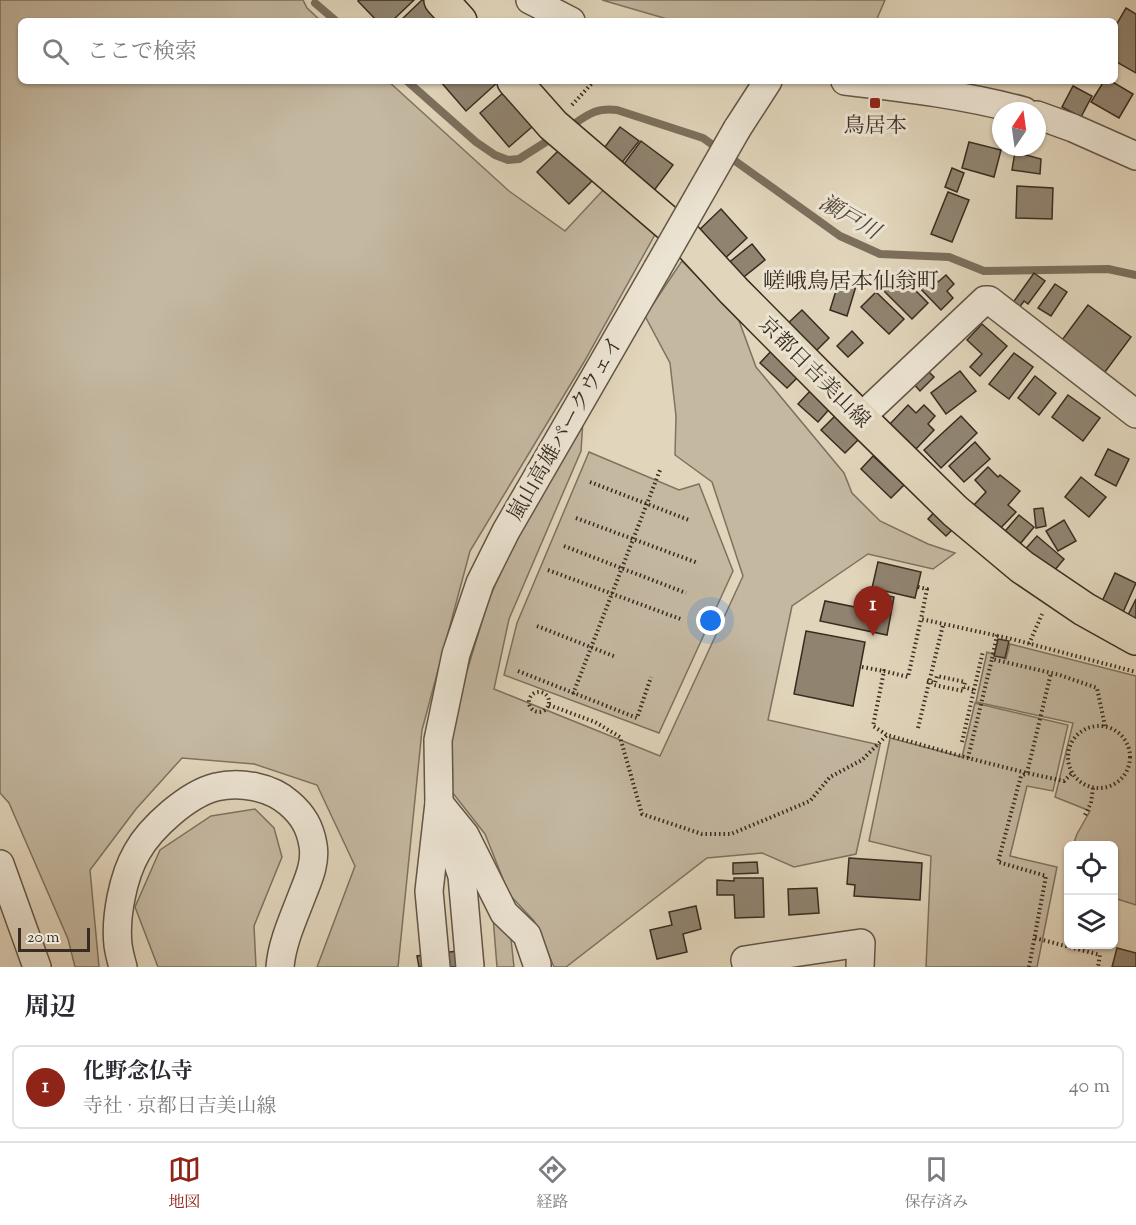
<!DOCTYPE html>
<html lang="ja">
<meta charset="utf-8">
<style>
body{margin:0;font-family:"Sorts Mill Goudy","Noto Serif JP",serif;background:#f7f7f7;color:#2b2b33}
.controls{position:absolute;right:18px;bottom:18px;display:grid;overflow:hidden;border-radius:9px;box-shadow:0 2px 4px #0004}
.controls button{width:54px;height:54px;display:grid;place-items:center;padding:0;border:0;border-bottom:2px solid #e1e1e2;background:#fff;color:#2b2b33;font:30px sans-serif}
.compass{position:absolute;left:992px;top:102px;width:54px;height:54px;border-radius:50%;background:#fff;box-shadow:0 2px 4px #0004;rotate:13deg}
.scale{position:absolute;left:18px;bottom:15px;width:72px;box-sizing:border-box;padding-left:6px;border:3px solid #382c20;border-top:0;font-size:16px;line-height:21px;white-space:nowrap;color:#382c20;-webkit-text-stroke:4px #ece4d3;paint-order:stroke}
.you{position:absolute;left:711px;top:621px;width:21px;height:21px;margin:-15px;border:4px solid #fff;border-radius:50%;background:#1a73e8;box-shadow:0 0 0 9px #1a73e833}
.badge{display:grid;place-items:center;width:39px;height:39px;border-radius:50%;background:#8f2418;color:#fff;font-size:20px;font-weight:700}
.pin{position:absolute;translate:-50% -50px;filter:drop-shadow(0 2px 3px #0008)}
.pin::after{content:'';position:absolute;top:32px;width:21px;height:18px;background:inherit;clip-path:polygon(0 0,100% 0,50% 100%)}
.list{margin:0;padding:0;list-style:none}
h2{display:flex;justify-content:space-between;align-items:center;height:78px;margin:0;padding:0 24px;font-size:26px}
h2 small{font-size:20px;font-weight:400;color:#7c7c81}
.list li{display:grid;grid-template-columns:39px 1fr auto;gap:18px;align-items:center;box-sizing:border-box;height:84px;margin:0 12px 12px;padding:0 12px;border:2px solid #e1e1e2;border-radius:9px}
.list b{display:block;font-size:22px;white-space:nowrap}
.list p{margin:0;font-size:20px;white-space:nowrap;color:#7c7c81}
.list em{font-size:20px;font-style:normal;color:#7c7c81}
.icon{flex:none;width:33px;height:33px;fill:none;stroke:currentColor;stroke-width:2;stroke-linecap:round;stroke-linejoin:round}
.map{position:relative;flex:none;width:1136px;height:967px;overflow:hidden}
.search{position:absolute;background:#fff;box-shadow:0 2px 4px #0004;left:18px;right:18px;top:18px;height:66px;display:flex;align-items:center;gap:15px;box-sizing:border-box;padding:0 21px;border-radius:9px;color:#7c7c81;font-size:22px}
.sheet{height:174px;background:#fff}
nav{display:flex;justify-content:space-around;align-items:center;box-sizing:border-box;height:84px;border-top:2px solid #e1e1e2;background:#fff;font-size:16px;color:#7c7c81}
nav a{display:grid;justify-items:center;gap:3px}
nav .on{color:#8f2418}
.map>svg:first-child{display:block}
.green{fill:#c4b8a1;stroke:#7e7260;stroke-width:1.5}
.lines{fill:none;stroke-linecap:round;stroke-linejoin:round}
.stream{stroke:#7b6f5d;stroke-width:8}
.building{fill:#908471;stroke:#382c20;stroke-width:1.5}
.minor-casing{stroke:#625647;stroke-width:30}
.major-casing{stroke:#382c20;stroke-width:36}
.path{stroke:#382c20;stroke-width:4;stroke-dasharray:1.5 3;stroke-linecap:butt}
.minor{stroke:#ece4d3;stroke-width:27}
.major{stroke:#e1d5bb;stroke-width:33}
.minor-bridge-casing{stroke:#625647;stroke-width:30;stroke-linecap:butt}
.minor-bridge{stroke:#ece4d3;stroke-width:27}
.poi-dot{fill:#8f2418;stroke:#ece4d3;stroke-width:2}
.labels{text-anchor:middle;stroke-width:6;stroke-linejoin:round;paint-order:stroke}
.poi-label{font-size:21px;fill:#382c20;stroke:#ece4d3}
.street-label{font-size:21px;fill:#382c20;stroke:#ece4d3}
.water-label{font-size:22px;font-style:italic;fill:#54483a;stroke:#ece4d3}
.neighbourhood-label{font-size:22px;fill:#382c20;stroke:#ece4d3}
</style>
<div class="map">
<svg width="1136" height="967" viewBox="0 0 1136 967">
<rect width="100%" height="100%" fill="#e1d5bb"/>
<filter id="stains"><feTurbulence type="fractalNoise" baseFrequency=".00333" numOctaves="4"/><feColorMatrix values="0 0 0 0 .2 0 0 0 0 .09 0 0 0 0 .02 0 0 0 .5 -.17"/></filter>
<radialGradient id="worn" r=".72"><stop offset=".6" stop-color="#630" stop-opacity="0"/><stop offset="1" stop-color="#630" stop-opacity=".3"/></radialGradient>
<!-- green -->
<g class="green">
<path d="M0,0H303L307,8L321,21H21V81H388L509,191L565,231L606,187L657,231L584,362L470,551L422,730L398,967H317L355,866L317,785L254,764L182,758L136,809L90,870L99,967H75L68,939L9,803L0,793Z"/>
<path d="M602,0H885L876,21H674Z"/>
<path d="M682,261L738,318L756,367L844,473L852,493L880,521L928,544L955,553L933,569L868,554L792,606L768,720L880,745L856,854L794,867L762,853L707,858L566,967H554L534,921L509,894L485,834L452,792L450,746L466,674L489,599L512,547L583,420L581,451L509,619L494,689L660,756L743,576L712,482L675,455L676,416L670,363L645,316Z"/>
<path d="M589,452L679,490L699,484L733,571L659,733L504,675L517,623Z"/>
<path d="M1010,644L1136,676V905L1114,898V846L1073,845L1077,834L1090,811L1055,797L1073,723L976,702L987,652L1006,659Z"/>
<path d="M975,703L1068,725L1053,791L1027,786L1010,856L1057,867L1037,967H926L931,856L869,841L890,738L962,757Z"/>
<path d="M255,809L274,828L282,857L254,926L256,967H158L135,907L160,850L211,816Z"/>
<path d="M493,917L511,939L514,967H497Z"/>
</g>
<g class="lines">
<!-- stream -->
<g class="stream">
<path d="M315,3L336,21"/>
<path d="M407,81L476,142L495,155L508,160L519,159L549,140"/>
<path d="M574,124C590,113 597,108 617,110L703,138L840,236L880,254L949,257L984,271L1108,269L1136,275"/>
</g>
</g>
<!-- building -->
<g class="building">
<path d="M359,0H414L392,21H377L358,1Z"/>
<path d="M422,0H426L446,21H400Z"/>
<path d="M1126,8L1136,14V73L1115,61V27Z"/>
<path d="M440,81H499L466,111Z"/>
<path d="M1104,81H1111L1133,94L1119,118L1091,102Z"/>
<path d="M511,86L540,120L509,147L480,113Z"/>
<path d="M1073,86L1092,96L1081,117L1062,107Z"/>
<path d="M620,127L639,141L616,170L598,156Z"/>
<path d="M641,141L673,165L650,196L618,172Z"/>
<path d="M969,142L1001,150L994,177L962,168Z"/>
<path d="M564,145L596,177L569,204L537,172Z"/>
<path d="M1015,152L1041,159L1040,174L1012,170Z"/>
<path d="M952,168L964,173L957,192L945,187Z"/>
<path d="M1017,186L1053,188L1052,219L1016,218Z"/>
<path d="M948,192L969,200L952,242L931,234Z"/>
<path d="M721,209L747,238L722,261L696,233Z"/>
<path d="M752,244L765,260L740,280L727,264Z"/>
<path d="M897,272L928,303L912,319L881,288Z"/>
<path d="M929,272L938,282L946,275L954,284L947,291L953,298L941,310L916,284Z"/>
<path d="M1034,273L1045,281L1028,304L1024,301L1019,308L1012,304Z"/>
<path d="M839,281L856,286L847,316L830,310Z"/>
<path d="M1055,284L1067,292L1051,316L1038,308Z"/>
<path d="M876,292L904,319L889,334L861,307Z"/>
<path d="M1088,305L1131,337L1105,372L1062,340Z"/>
<path d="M802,310L829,338L812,355L784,327Z"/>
<path d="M982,324L1007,346L980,376L970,367L982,354L967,340Z"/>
<path d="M852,331L863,343L848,357L837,346Z"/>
<path d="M774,348L802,373L787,388L760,363Z"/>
<path d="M1014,353L1033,367L1009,399L989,384Z"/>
<path d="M925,368L934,377L920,391L911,381Z"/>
<path d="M960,371L976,391L946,414L931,393Z"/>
<path d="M1035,376L1056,393L1039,415L1018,398Z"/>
<path d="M812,389L832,406L818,422L798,404Z"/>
<path d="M1068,395L1100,418L1083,441L1052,417Z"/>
<path d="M908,405L916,413L924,405L935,416L928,424L934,430L916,449L890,424Z"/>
<path d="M839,412L862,436L845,453L821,430Z"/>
<path d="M961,416L977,433L941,468L924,450Z"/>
<path d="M975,442L990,459L964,482L949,466Z"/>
<path d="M1108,449L1129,459L1116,486L1095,475Z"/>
<path d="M873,456L904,485L891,498L861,469Z"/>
<path d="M988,467L998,477L1000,475L1020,491L1008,505L1016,512L995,534L983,523L988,517L974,505L986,492L975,480Z"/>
<path d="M1081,477L1106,497L1089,517L1065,497Z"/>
<path d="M939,507L957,525L946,536L928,519Z"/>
<path d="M1043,508L1046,526L1036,528L1034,509Z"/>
<path d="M1019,515L1034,527L1015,550L1000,537Z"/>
<path d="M1064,520L1076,541L1058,551L1046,531Z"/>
<path d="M1037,536L1064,559L1049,577L1022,553Z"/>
<path d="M878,562L921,572L915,598L872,588Z"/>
<path d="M1115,573L1136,583L1120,619L1099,608Z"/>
<path d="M869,592L894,597L887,635L820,621L825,601L865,609Z"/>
<path d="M1136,599V624L1126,619Z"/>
<path d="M806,631L865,642L853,706L794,694Z"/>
<path d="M998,639L1009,641L1005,658L994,656Z"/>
<path d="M849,858L922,863L920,900L854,896L855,885L847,884Z"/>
<path d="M757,862L758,873L733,874V863Z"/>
<path d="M734,878H763L764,917L735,918L734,895H717V880L734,881Z"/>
<path d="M817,888L819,913L789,915L788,889Z"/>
<path d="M696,906L701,929L683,934L687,952L657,959L650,930L672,925L669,912Z"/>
<path d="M482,948L484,967H419L417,956Z"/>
<path d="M1117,948L1136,953V967H1112Z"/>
</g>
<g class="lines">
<defs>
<g id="minor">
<path d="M530,0L571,21"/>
<path d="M845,81C905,88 966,95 1024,111"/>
<path d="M1037,115L1073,128L1136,156"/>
<path d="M737,129L768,81"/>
<path d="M860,418L985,300H989L1136,414"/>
<path d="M439,803L465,835L504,913L527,935L537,964V967"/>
<path d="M447,830L462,876L470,967"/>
<path d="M0,864L37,967"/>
<path d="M123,967C121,960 119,952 118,945C115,917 123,876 137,852C151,827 188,794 216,787C240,781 271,787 289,803C303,815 310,827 313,845C316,862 309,878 303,893C294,917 282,942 280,967"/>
<path d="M436,967L429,891L439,803L438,740L456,654L480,583L506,531L657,269"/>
<path d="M747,967L745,960L861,943L860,967"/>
</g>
<g id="major">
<path d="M441,0L460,21"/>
<path d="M514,81L553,125L686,239L734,291L860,418L955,511L1022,567L1084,609L1136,638"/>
</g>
</defs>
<!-- minor casing -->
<use href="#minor" class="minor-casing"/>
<!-- major casing -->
<use href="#major" class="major-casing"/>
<!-- path -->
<g class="path">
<path d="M572,105L594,81"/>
<path d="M590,482L689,520"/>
<path d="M576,518L698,563"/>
<path d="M564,546L686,593"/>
<path d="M548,570L683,620"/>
<path d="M918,587L927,589L921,619"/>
<path d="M537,626L616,657"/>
<path d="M997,635L992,659L1060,675L1097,688L1105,726"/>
<path d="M1029,644L1042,614"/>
<path d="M862,667L884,671"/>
<path d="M518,671L637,718L651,677"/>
<path d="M927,681L935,683L937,676L965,682L963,691L934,685L935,683"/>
<path d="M974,690L983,651"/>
<circle cx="539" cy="702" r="10"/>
<path d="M573,694L660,470"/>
<path d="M549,705L595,722L620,737L642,814L702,834H731L810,801L830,777L862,760L887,735"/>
<circle cx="1099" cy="757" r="31"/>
<path d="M918,728L943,625"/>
<path d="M962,742L974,690L964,687"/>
<path d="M968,758L992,659"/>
<path d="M1071,774L1064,781L1027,773L968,758L887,735L873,726L884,671L908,677L921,619L1012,639L1136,672"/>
<path d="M1085,815L1091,803L1093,788"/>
<path d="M1035,938L1100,955L1098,967"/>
<path d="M1029,967L1046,876L998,862L1021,776L1027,773L1051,673"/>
</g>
<!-- minor -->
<use href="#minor" class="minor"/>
<!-- major -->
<use href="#major" class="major"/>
<defs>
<path id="minor-bridge" d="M657,269L737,129"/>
</defs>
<!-- minor-bridge casing -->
<use href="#minor-bridge" class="minor-bridge-casing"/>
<!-- minor-bridge -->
<use href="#minor-bridge" class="minor-bridge"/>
</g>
<!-- markers -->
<rect class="poi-dot" x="869" y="97" width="12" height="12" rx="3"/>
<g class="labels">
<!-- poi labels -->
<g class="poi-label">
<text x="875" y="132">鳥居本</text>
</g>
<!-- street labels -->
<g class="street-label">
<text transform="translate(815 372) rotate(45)" y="7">京都日吉美山線</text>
<text transform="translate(565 428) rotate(-60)" y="7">嵐山高雄パークウェイ</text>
</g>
<!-- water labels -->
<g class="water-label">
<text transform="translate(850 216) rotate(30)" y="8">瀬戸川</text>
</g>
<!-- neighbourhood labels -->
<g class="neighbourhood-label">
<text x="851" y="288">嵯峨鳥居本仙翁町</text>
</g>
</g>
<rect width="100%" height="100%" filter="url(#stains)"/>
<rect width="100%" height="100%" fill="url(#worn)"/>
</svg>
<div class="controls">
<button><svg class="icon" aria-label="locate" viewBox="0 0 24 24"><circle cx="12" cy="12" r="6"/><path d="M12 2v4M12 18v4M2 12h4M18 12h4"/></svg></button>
<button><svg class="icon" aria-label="layers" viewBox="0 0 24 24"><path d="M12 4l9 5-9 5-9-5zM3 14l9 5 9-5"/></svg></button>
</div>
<svg class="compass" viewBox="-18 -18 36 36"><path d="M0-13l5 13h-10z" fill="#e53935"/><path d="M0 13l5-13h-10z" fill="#7c7c81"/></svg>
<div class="scale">20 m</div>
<div class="you"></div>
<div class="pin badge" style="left:873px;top:636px">1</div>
<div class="search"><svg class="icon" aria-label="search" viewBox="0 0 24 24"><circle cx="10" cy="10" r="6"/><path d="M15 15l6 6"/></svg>ここで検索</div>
</div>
<section class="sheet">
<h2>周辺<small></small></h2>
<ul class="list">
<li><span class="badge">1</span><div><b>化野念仏寺</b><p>寺社 · 京都日吉美山線</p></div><em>40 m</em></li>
</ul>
</section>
<nav>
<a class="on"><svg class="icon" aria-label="map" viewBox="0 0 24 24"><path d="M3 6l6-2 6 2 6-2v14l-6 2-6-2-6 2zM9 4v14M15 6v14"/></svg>地図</a>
<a><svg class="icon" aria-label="directions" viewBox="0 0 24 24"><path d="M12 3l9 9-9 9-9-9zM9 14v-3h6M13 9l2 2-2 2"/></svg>経路</a>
<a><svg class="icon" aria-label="saved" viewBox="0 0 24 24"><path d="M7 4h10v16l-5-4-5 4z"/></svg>保存済み</a>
</nav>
